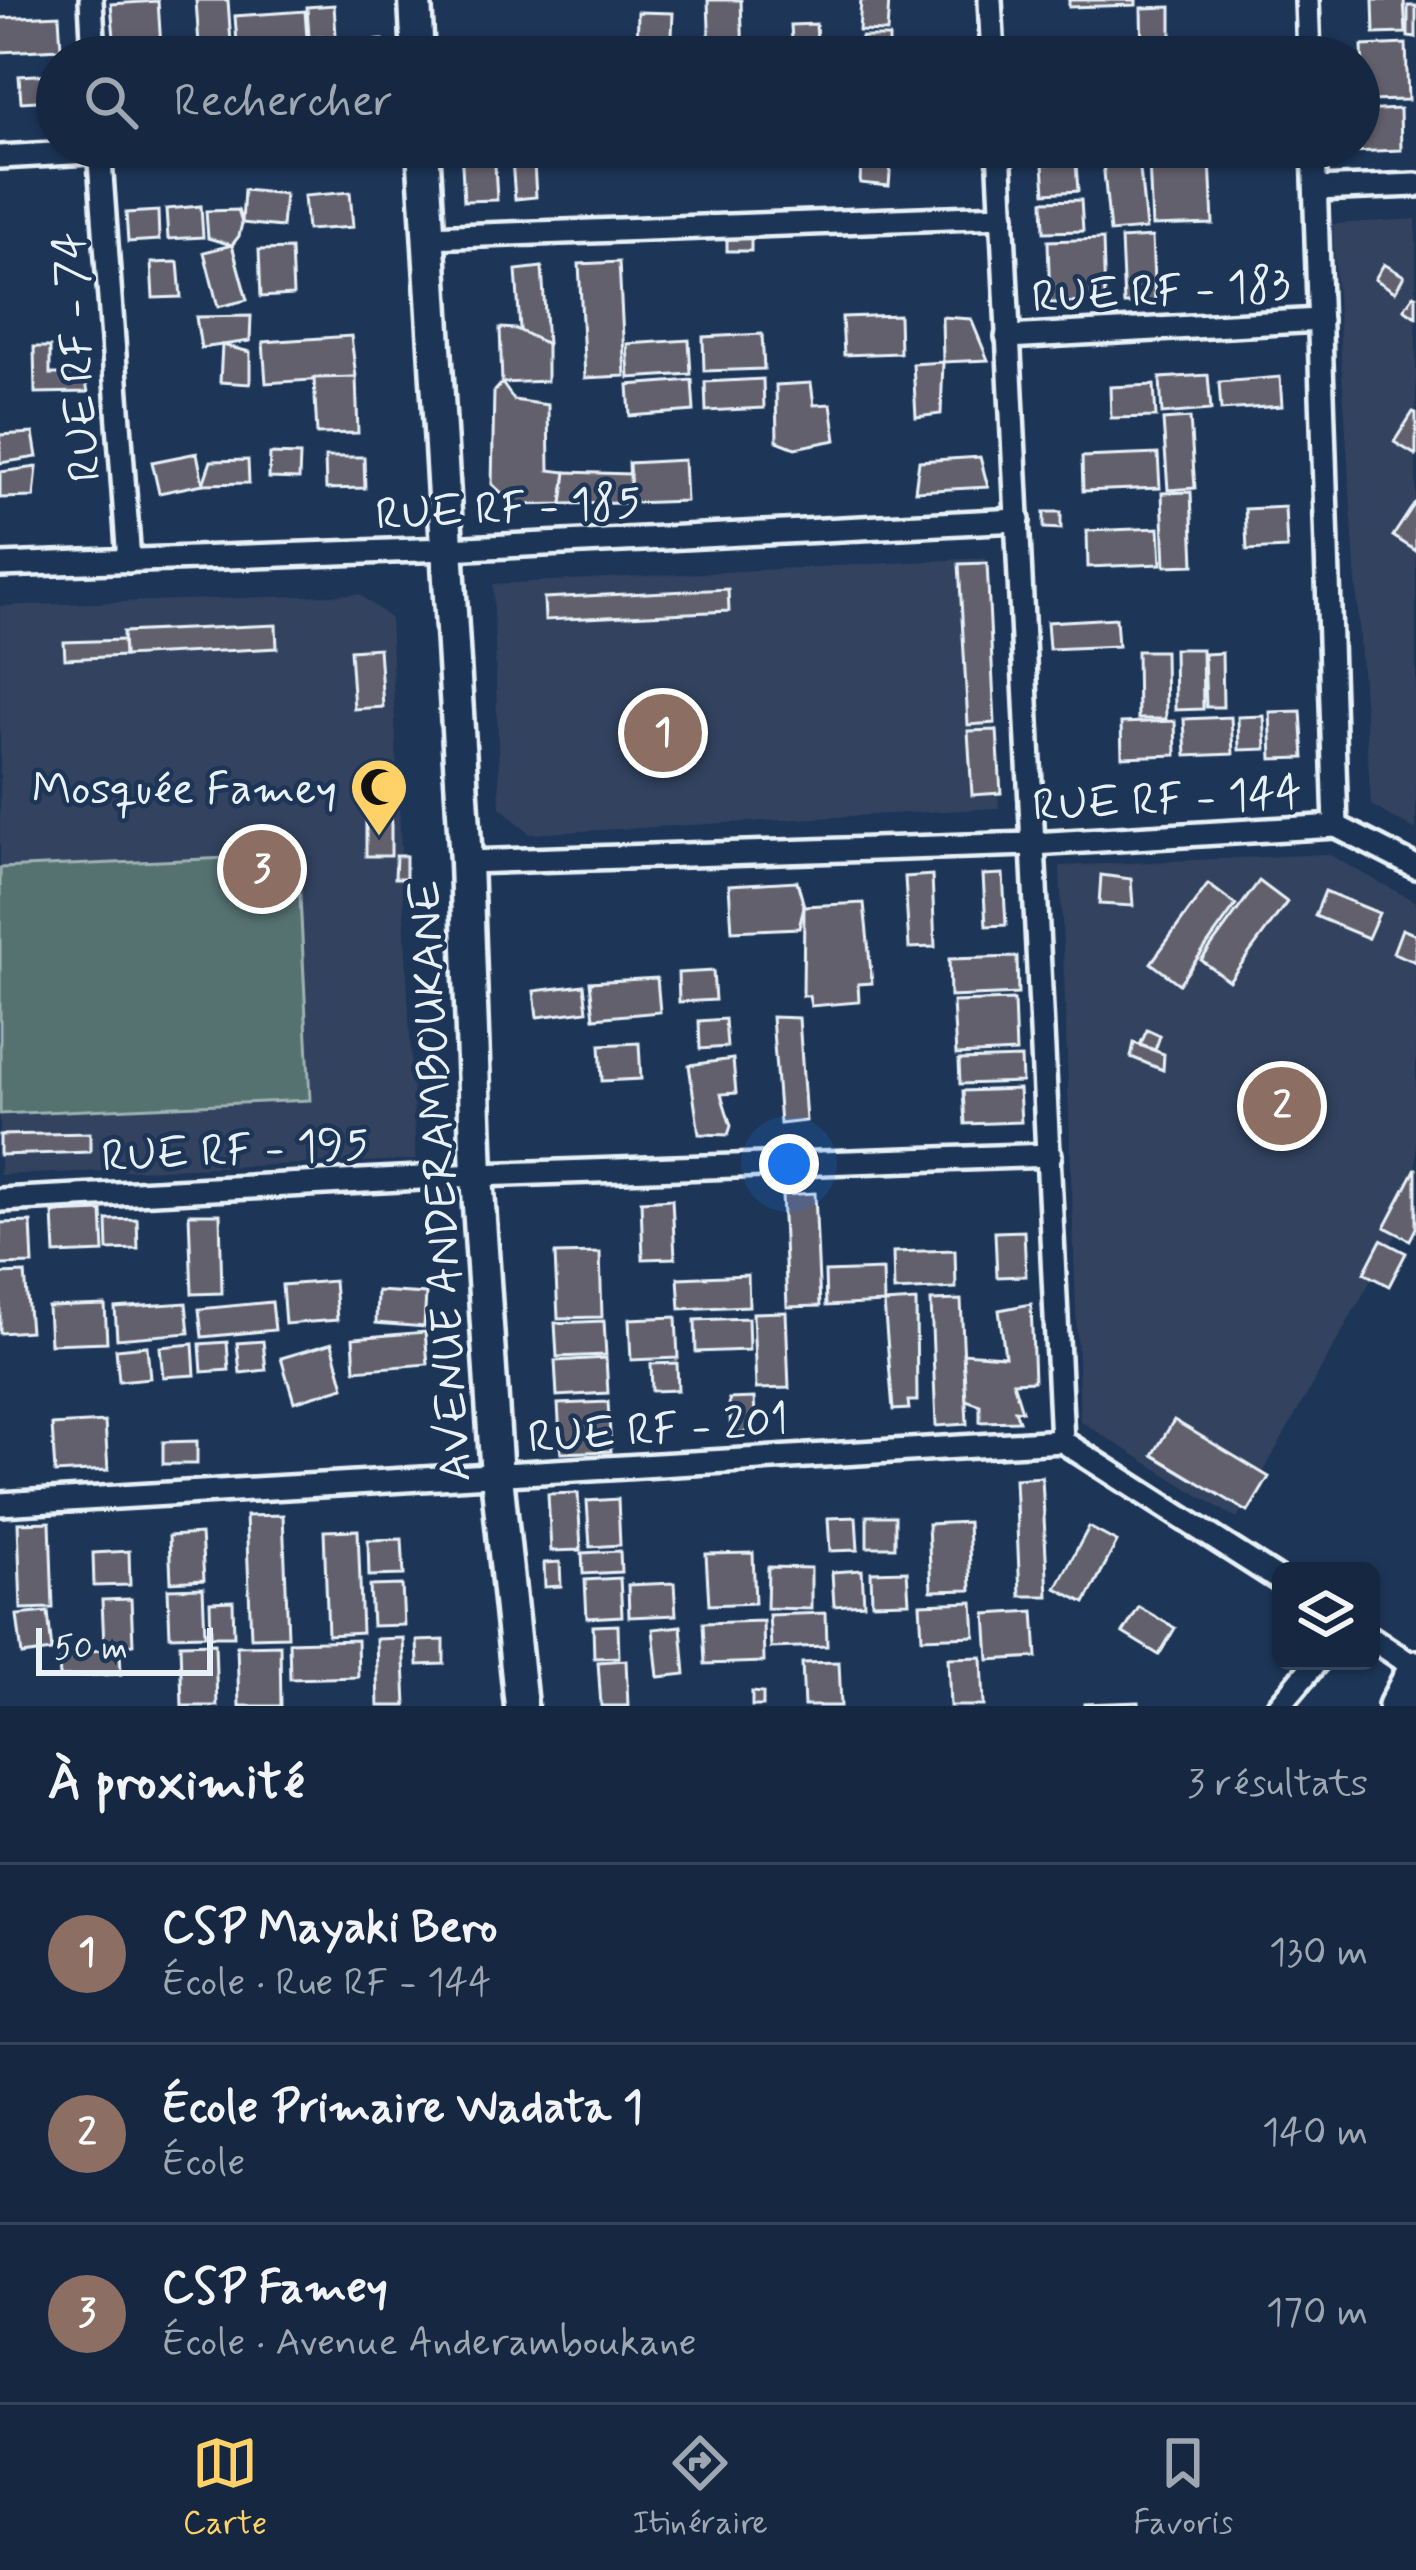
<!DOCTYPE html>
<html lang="fr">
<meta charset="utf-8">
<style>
body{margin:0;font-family:Mynerve,sans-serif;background:#23344c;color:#f1f3f6}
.controls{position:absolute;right:36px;bottom:36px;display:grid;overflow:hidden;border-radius:18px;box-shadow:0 3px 9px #0004}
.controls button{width:108px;height:108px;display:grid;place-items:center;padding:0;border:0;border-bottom:3px solid #35445a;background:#162841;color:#f1f3f6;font:60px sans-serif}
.scale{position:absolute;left:36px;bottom:30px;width:177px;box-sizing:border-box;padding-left:12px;border:6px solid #e8f1f8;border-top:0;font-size:33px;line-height:42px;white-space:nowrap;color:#e8f1f8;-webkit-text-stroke:9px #1d3557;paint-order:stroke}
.you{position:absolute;left:789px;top:1164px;width:42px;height:42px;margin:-30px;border:9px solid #fff;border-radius:50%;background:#1a73e8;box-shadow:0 0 0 18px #1a73e833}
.badge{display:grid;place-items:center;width:78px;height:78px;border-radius:50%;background:#ffd166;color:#fff;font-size:39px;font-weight:700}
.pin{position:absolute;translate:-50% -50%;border:6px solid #fff;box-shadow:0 3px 12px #0006}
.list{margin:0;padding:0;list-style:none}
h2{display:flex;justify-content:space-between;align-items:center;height:156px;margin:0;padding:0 48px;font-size:51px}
h2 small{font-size:39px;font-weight:400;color:#9ea6b1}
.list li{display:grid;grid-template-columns:78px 1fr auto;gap:36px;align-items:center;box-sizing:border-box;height:180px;padding:0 48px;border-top:3px solid #35445a}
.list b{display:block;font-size:45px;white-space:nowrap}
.list p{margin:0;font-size:39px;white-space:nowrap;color:#9ea6b1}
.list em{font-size:39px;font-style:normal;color:#9ea6b1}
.icon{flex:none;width:66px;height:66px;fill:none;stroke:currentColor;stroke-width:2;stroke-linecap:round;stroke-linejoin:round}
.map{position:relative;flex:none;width:1416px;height:1706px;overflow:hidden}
.search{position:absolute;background:#162841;box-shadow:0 3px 9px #0004;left:36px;right:36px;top:36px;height:132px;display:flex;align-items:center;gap:30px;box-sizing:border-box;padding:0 42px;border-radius:66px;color:#9ea6b1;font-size:45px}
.sheet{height:696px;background:#162841}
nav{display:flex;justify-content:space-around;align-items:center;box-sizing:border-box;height:168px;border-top:3px solid #35445a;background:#162841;font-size:33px;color:#9ea6b1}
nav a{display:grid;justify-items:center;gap:6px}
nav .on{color:#ffd166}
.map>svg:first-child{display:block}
.built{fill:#32425e}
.green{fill:#547271;stroke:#9eb2b4;stroke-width:3}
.building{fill:#63616d;stroke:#e8f1f8;stroke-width:3}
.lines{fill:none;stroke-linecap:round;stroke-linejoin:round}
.street-casing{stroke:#e8f1f8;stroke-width:30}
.secondary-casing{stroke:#e8f1f8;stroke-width:39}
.primary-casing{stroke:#e8f1f8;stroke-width:42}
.street{stroke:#1d3557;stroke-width:21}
.secondary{stroke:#1d3557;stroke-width:30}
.primary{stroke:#1d3557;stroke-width:33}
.labels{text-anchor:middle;stroke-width:9;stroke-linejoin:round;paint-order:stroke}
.street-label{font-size:45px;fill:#e8f1f8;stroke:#1d3557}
.poi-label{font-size:45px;fill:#e8f1f8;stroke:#1d3557;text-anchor:end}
</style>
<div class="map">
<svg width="1416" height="1706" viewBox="0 0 1416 1706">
<rect width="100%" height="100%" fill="#1d3557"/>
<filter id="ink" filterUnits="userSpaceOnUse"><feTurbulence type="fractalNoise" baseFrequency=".00833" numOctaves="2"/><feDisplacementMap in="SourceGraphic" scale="24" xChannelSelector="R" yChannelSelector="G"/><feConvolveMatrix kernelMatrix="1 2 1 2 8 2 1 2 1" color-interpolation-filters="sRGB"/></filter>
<g filter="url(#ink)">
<!-- built -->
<g class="built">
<path d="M1416,219V831L1371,805L1332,224Z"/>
<path d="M986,558L999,808L530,834L500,807L493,584Z"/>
<path d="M359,594L390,618L416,1160L0,1175V606Z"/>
<path d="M1328,854L1416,902V1200L1237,1519L1080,1421L1060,866Z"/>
</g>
<!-- green -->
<path class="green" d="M298,855L310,1100L0,1114V868Z"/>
<!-- building -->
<g class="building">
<path d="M196,0H228L231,43L199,45Z"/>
<path d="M708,0H741L743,57H710Z"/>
<path d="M861,0H889L887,32L859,31Z"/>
<path d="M1069,0H1136V5L1069,7Z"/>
<path d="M1373,0H1404L1406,33L1374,34Z"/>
<path d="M158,1L161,47L115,49L111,4Z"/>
<path d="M334,5L336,36L309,38L307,7Z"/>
<path d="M1408,6H1416V38L1408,37Z"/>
<path d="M1171,7V57H1142L1141,8Z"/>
<path d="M305,11L307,38L237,43L235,16Z"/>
<path d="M638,12L673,13L671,57H637Z"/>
<path d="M59,15L61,49L0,52V18Z"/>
<path d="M816,24L818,57H793L791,25Z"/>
<rect x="861" y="37" width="28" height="20"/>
<path d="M344,40L346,57H284L283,44Z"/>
<path d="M383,40L384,57H363L361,41Z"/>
<path d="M1406,44L1408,100L1364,101L1362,46Z"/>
<path d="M268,45L269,57H239L238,47Z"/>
<path d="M53,74L54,100L21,102L19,76Z"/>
<path d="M1400,109L1401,150L1350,152V147H1359V111Z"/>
<path d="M461,147H494L497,200L464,201Z"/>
<path d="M511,147H533L536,197L515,199Z"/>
<path d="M648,147H680L681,156H648Z"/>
<path d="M862,147H892L889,186L860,183Z"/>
<path d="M1145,147H1243L1146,153Z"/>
<path d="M1210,158L1213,224L1152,226L1149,161Z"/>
<path d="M1139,159L1146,229L1110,232L1103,162Z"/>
<path d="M1076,163L1078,191L1045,193L1043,164Z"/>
<path d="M244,190L285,194L282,227L242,223Z"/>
<path d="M350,192L353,227L307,230L304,196Z"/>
<path d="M1081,200L1083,231L1044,232L1043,201Z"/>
<path d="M201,206L203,237L168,239L166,209Z"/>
<path d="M238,210L242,223L239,236L232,245L208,238L206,211Z"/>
<path d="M158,211L159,240L128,242L126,213Z"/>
<path d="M751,235V251H727V237Z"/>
<path d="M1152,237L1155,304H1124L1121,239Z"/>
<path d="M1103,239L1105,302L1050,303L1048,241Z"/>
<path d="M232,245L247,300L218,307L204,252Z"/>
<path d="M291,249L293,295L261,297L259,250Z"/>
<path d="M178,262L181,297L153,298L151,263Z"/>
<path d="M619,262L625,376L585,378L579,264Z"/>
<path d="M1384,264L1404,276L1395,292L1375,279Z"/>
<path d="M542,267L547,344H521L516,270Z"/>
<path d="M1414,295L1416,296V317L1404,309Z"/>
<path d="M899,315L900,353L844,355L842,317Z"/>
<path d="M251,316L250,341L201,348L196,317Z"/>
<path d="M942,317L971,319L988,360L943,362Z"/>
<path d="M500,328L516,329L547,344V381L502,383Z"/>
<path d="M762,334L764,369L704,371L703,337Z"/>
<path d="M351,336L356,377L266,383L263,342Z"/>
<path d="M689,340L691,374L629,378L627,344Z"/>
<path d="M222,345L250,352V384L220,382Z"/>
<path d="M34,347H50V374H84L88,392L35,393Z"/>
<path d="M943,362L941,414L916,417L913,364Z"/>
<path d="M1208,375L1211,410L1162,414L1160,378Z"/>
<path d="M356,377L358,433L317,434L314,378Z"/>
<path d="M1280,377L1282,406L1221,410L1219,382Z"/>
<path d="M763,379L764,408L706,411L705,382Z"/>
<path d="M692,380L694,411L630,416L628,385Z"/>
<path d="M502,383L514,400L548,405L549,470L566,472L562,504L515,505L492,484L494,392Z"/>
<path d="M811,383L814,405L831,404L836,440L795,448L777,441L776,385Z"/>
<path d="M1154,385L1156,417L1111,418L1110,387Z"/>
<path d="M1413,412L1416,413V455L1394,442Z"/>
<path d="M1190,418L1195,488L1168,490L1163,420Z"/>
<path d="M33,433L37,457L0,463V435Z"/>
<path d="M197,453L203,484L159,493L152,462Z"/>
<path d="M270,454L300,455L299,479L269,478Z"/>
<path d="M1158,454L1160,488L1083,491L1082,457Z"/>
<path d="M325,457H364L365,488L326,489Z"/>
<path d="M980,457L988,487L915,491L919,461Z"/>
<path d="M248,460L249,483L203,484L211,461Z"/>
<path d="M684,460L686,501L631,503L629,463Z"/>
<path d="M37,467L34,497L0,498V472Z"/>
<path d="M566,472L630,474L631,503L562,504Z"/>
<path d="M1191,492L1194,565L1165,566L1162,493Z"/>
<path d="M1415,503H1416V551L1393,536Z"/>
<path d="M1285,507L1287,548L1247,550L1245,509Z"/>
<path d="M1044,512H1061V529L1044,528Z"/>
<path d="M1159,528L1161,564L1088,567L1087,531Z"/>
<path d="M987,563L995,723L968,725L959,564Z"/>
<path d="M728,589L729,611L545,620L544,598Z"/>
<path d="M1116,618L1118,646L1049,649L1047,622Z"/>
<path d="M276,625L277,648L124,656L123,632Z"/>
<path d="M123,640L124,656L65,659L64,642Z"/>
<path d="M379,648L383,707L354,709L350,650Z"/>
<path d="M1174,649H1202L1203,709L1175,710Z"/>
<path d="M1137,651H1165L1166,719H1138Z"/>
<path d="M1222,653L1223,707H1206L1204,654Z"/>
<path d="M1301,711L1304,758L1272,759L1270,712Z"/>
<path d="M1264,716L1266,749L1239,750L1238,717Z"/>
<path d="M1231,717L1233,754L1186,756L1184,719Z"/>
<path d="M1175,721L1176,755L1122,757L1121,723Z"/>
<path d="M997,730L1001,793L972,795L968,731Z"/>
<rect x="366" y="808" width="25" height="48"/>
<path d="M396,856H406V878H395Z"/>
<path d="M1003,874L1006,925L986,926L983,875Z"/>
<path d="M932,875L935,947L909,948L905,877Z"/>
<path d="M1101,875L1131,879L1133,906L1099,904Z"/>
<path d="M797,881L804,906L799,928L732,931L729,885Z"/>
<path d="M1259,881L1287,902L1229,981L1201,960Z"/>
<path d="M1208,884L1236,905L1179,984L1151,963Z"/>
<path d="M1325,891L1379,913L1368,938L1315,916Z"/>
<path d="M864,903L872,983L858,984L859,1002L811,1006L809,996H803L804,906Z"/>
<path d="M1402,929L1416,935V962L1393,953Z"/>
<path d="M1017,957L1018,994L950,997L949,959Z"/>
<path d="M713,971L715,1000L679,1002L678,973Z"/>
<path d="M657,978L660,1012L594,1018L590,982Z"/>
<path d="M584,985L587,1011L537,1017L534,991Z"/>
<path d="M1014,1000L1016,1052L956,1055L953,1002Z"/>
<path d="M772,1017L799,1018L806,1121L780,1124Z"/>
<path d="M725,1019L727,1047L700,1049L699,1021Z"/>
<path d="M1147,1030L1160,1036L1155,1050L1140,1045Z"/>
<path d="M639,1043L641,1079L602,1081L600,1045Z"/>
<path d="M1134,1043L1164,1054L1163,1070L1131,1057Z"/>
<path d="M1021,1058L1022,1082L960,1084L959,1060Z"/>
<path d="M733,1059L736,1093L721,1094L731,1126L728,1135L699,1134L689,1065Z"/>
<path d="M1019,1089L1021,1122L965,1124L963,1091Z"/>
<path d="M90,1133V1152L0,1155V1135Z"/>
<path d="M1416,1168V1228L1410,1240L1385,1227Z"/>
<path d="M815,1193L820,1306L787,1307L782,1195Z"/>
<path d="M672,1199L675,1258L643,1259L641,1201Z"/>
<path d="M102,1211L104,1252L55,1254L53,1213Z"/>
<path d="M189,1214H220L222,1293L192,1294Z"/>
<path d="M137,1219L138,1249L108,1250L107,1220Z"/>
<path d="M31,1222L33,1264L0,1265V1223Z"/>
<path d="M1024,1231L1026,1276L997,1277L995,1232Z"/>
<path d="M1381,1240L1406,1253L1389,1286L1364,1273Z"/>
<path d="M955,1250L956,1288L894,1291L893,1252Z"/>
<path d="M600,1253L602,1317L558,1318L555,1254Z"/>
<path d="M883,1270L884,1303L826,1306L825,1272Z"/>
<path d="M25,1273L30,1331L0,1333V1274Z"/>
<path d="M748,1275L749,1306L680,1309L678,1278Z"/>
<path d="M334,1281L337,1320L285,1324L282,1285Z"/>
<path d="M377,1291L426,1294L424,1327L376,1323Z"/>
<path d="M961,1300L967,1424L936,1426L931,1301Z"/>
<path d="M916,1301L917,1401H908L909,1409L893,1410L884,1303Z"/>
<path d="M272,1302L275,1330L202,1337L199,1309Z"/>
<path d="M186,1303L189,1333L117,1339L115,1308Z"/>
<path d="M1031,1304L1034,1381L1013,1382L1022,1411L1015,1410L1019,1421L980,1422V1405L966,1400L963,1353L1005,1356L999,1310Z"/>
<path d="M105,1305L107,1342L50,1344L48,1307Z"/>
<path d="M786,1312L789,1388L756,1389L753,1313Z"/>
<path d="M676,1317L678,1358L631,1360L629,1319Z"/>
<path d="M748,1318L749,1350L696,1352L695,1320Z"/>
<path d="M604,1321L606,1355L557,1357L555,1323Z"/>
<path d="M425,1332L428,1364L355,1370L353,1338Z"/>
<path d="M263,1341L266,1370L240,1373L237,1343Z"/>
<path d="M227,1342L229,1370L202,1372L200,1344Z"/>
<path d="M332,1343L344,1387L294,1402L281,1358Z"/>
<path d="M193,1344L195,1375L163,1377L160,1347Z"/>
<path d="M147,1346L150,1378L119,1381L116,1349Z"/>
<path d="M606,1358L608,1393L557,1396L555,1361Z"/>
<path d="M677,1363L678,1390L652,1391L651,1364Z"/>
<path d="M754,1398L756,1432L731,1433L729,1399Z"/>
<path d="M608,1402L611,1451L561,1453L558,1404Z"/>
<path d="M1174,1420L1269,1477L1248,1512L1153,1455Z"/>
<path d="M105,1422L108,1470L55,1473L52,1425Z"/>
<path d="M197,1441V1464H163V1442Z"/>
<path d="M1042,1477L1048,1596H1020L1015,1479Z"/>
<path d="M578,1493L581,1550L551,1551L548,1494Z"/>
<path d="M618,1499L620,1545L590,1547L587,1501Z"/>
<path d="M283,1515L288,1636L251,1637L246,1516Z"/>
<rect x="867" y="1516" width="28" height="31"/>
<path d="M856,1517L858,1550L830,1551L828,1518Z"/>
<path d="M50,1522L53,1608L21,1609L18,1523Z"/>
<path d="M968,1522L971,1590L931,1591L928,1524Z"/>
<path d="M1089,1527L1117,1542L1085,1603L1056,1588Z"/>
<path d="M358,1530L362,1633L328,1635L324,1531Z"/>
<path d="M201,1534L204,1580L171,1582L169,1536Z"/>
<path d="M402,1539L404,1575L369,1576L368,1540Z"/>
<path d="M129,1551L130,1585L94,1586L93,1553Z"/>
<path d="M620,1551L621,1572L583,1574L582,1553Z"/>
<path d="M753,1553L755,1603L709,1605L706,1554Z"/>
<path d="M560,1562L561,1586L545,1587L544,1563Z"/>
<path d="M768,1567L811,1568V1609L767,1608Z"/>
<path d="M862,1570L864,1604L834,1606L832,1572Z"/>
<path d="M907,1571L909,1602L872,1603L871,1572Z"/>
<path d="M620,1578L622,1616L587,1618L585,1580Z"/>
<path d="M674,1583L676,1615L629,1617L628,1585Z"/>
<path d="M402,1585L404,1625L372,1626L370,1586Z"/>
<path d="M203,1588L205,1635L170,1636L168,1589Z"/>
<path d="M131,1599L133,1644L104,1645L102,1600Z"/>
<path d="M233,1601L234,1636H211L210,1602Z"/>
<path d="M973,1602L975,1636L922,1638L920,1604Z"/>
<path d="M1139,1607L1175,1628L1159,1655L1123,1633Z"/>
<path d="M1034,1611L1037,1657L989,1660L986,1614Z"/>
<path d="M48,1612L52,1651L22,1655L17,1615Z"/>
<path d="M826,1613L827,1646L771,1648L769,1615Z"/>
<path d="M763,1621L764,1662L705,1664L703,1623Z"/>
<path d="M618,1625L619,1657L594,1658L593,1626Z"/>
<path d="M681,1626L685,1674L658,1677L653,1629Z"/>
<path d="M403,1638L406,1706H378L376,1639Z"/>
<path d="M357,1640L358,1677L290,1679L289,1642Z"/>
<path d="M444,1640V1664L418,1665L417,1641Z"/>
<path d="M215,1643L217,1706H182L180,1644Z"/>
<path d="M280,1645L281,1706H239L237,1646Z"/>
<path d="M120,1649L121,1674L60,1677L58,1653Z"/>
<path d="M982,1657L984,1706H950L948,1658Z"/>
<path d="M626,1660L628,1706H601L598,1662Z"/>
<path d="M839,1662L841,1706H804L802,1663Z"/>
<path d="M752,1692L763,1693V1706H752Z"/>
<path d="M1139,1702V1706H1084V1704Z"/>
</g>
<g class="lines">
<defs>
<g id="street">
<path d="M91,0L94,57"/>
<path d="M990,0L993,57"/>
<path d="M1307,0L1309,57"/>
<path d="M99,147L129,561"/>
<path d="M999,147L1062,1441"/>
<path d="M0,157L179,147"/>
<path d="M1316,189L1416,185"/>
<path d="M428,237L1003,216"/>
<path d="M1007,337L1320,320"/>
<path d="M0,565L447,549L1018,520"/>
<path d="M1336,826L1416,867"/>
<path d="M466,862L1033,844L1336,826L1314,147"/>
<path d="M0,1200L477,1175L1050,1155"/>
<path d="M0,1504L1062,1441L1281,1581"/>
<path d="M1371,1638L1416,1668"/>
<path d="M1279,1706L1317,1661"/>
</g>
<g id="secondary">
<path d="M415,0L418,57"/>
<path d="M423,147L466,862L477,1175L497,1476L521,1706"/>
</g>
<path id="primary" d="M1396,1706L1416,1668"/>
</defs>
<!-- street casing -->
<use href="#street" class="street-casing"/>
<!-- secondary casing -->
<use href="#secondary" class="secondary-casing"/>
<!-- primary casing -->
<use href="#primary" class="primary-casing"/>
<!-- street -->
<use href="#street" class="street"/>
<!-- secondary -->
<use href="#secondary" class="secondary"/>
<!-- primary -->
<use href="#primary" class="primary"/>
</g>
</g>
<!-- icons -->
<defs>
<symbol id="mosque-pin" viewBox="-11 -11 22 30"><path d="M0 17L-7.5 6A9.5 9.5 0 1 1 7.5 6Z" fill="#ffd166" stroke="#1d3557"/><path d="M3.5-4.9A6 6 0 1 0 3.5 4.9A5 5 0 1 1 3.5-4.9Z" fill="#111"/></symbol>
</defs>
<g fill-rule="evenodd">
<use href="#mosque-pin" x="346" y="754" width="66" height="90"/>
</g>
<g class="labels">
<!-- street labels -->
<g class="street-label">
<text transform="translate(1161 289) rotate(-3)" y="16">RUE RF - 183</text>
<text transform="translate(75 357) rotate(-94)" y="16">RUE RF - 74</text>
<text transform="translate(508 506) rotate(-3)" y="16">RUE RF - 185</text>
<text transform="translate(1167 797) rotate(-3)" y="16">RUE RF - 144</text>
<text transform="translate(235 1148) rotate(-3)" y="16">RUE RF - 195</text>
<text transform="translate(438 1181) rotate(-93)" y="16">AVENUE ANDERAMBOUKANE</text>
<text transform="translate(658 1427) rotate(-4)" y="16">RUE RF - 201</text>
</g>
<!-- poi labels -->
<g class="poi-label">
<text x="337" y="803">Mosquée Famey</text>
</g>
</g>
</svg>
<div class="controls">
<button><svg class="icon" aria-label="layers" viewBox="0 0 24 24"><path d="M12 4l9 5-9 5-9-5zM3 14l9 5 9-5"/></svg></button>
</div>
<div class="scale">50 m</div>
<div class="you"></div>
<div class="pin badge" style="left:663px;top:733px;background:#8d6e63">1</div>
<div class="pin badge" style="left:1282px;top:1106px;background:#8d6e63">2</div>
<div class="pin badge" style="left:262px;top:869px;background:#8d6e63">3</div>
<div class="search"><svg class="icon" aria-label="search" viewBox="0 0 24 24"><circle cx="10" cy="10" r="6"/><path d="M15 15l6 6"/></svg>Rechercher</div>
</div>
<section class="sheet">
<h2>À proximité<small>3 résultats</small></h2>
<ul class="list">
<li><span class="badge" style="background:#8d6e63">1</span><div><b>CSP Mayaki Bero</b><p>École · Rue RF - 144</p></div><em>130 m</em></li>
<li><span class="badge" style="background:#8d6e63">2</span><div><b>École Primaire Wadata 1</b><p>École</p></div><em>140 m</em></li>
<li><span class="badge" style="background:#8d6e63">3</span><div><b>CSP Famey</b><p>École · Avenue Anderamboukane</p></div><em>170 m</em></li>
</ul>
</section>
<nav>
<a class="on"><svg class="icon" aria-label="map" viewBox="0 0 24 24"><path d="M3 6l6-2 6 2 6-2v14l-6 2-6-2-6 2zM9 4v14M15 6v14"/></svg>Carte</a>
<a><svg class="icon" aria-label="directions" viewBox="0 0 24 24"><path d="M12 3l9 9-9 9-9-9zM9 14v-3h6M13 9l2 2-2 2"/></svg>Itinéraire</a>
<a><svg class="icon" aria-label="saved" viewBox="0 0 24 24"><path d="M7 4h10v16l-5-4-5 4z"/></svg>Favoris</a>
</nav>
